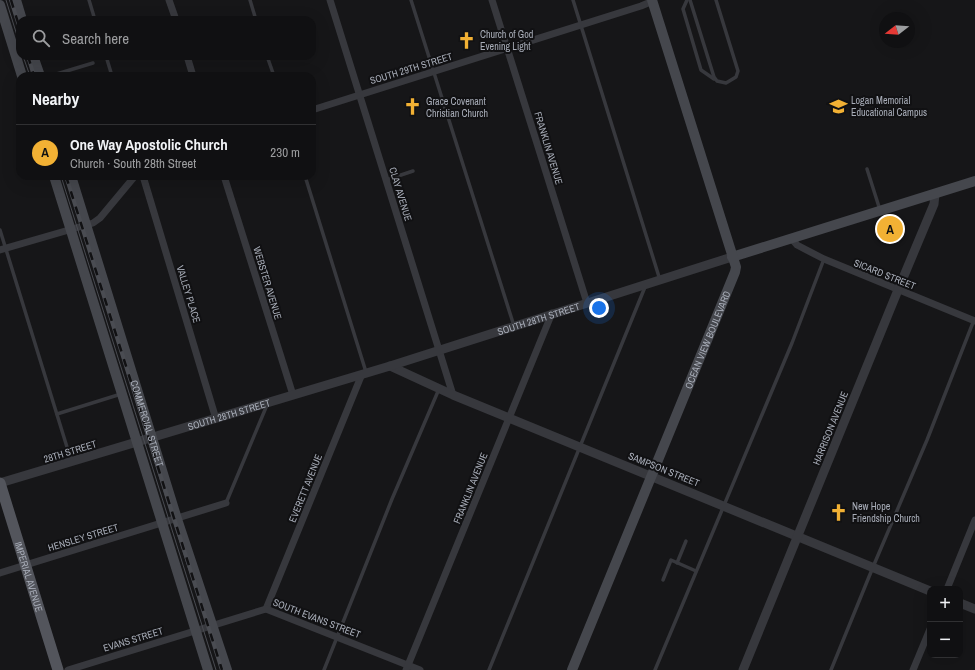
<!DOCTYPE html>
<meta charset="utf-8">
<style>
body{margin:0;font-family:"Archivo Narrow",sans-serif;background:#1e1e20;color:#f1f3f6}
.controls{position:absolute;right:12px;bottom:12px;display:grid;overflow:hidden;border-radius:8px;box-shadow:0 4px 16px #0002}
.controls button{width:36px;height:36px;display:grid;place-items:center;padding:0;border:0;border-bottom:1px solid #303032;background:#101012;color:#f1f3f6;font:20px sans-serif}
.compass{position:absolute;left:879px;top:12px;width:36px;height:36px;border-radius:50%;background:#101012;box-shadow:0 4px 16px #0002;rotate:253deg}
.you{position:absolute;left:599px;top:308px;width:14px;height:14px;margin:-10px;border:3px solid #fff;border-radius:50%;background:#1a73e8;box-shadow:0 0 0 6px #1a73e833}
.badge{display:grid;place-items:center;width:26px;height:26px;border-radius:50%;background:#f2b134;color:#111;font-size:13px;font-weight:700}
.pin{position:absolute;translate:-50% -50%;border:2px solid #fff;box-shadow:0 1px 4px #0006}
.list{margin:0;padding:0;list-style:none}
h2{display:flex;justify-content:space-between;align-items:center;height:52px;margin:0;padding:0 16px;font-size:17px}
h2 small{font-size:13px;font-weight:400;color:#9c9d9f}
.list li{display:grid;grid-template-columns:26px 1fr auto;gap:12px;align-items:center;box-sizing:border-box;height:56px;padding:0 16px;border-top:1px solid #303032}
.list b{display:block;font-size:15px;white-space:nowrap}
.list p{margin:0;font-size:13px;white-space:nowrap;color:#9c9d9f}
.list em{font-size:13px;font-style:normal;color:#9c9d9f}
.icon{flex:none;width:22px;height:22px;fill:none;stroke:currentColor;stroke-width:2;stroke-linecap:round;stroke-linejoin:round}
.map{position:relative;flex:none;width:975px;height:670px;overflow:hidden}
.search{position:absolute;background:#101012;box-shadow:0 4px 16px #0002;left:16px;top:16px;width:300px;height:44px;display:flex;align-items:center;gap:10px;box-sizing:border-box;padding:0 14px;border-radius:12px;color:#9c9d9f;font-size:15px}
.panel{position:absolute;background:#101012;box-shadow:0 4px 16px #0002;left:16px;top:72px;width:300px;height:108px;border-radius:12px}
.map>svg:first-child{display:block}
.lines{fill:none;stroke-linecap:round;stroke-linejoin:round}
.service{stroke:#37383d;stroke-width:3.5}
.minor{stroke:#37383d;stroke-width:7}
.tertiary{stroke:#37383d;stroke-width:9}
.secondary{stroke:#45474d;stroke-width:10}
.primary{stroke:#53555c;stroke-width:11}
.tram{stroke:#4a4c52;stroke-width:1}
.rail-casing{stroke:#4a4c52;stroke-width:4}
.rail{stroke:#111113;stroke-width:2.5;stroke-dasharray:8;stroke-linecap:butt}
.labels{text-anchor:middle;stroke-width:4;stroke-linejoin:round;paint-order:stroke}
.poi-label{font-size:10px;fill:#a8adb8;stroke:#111113;text-anchor:start}
.street-label{font-size:10px;fill:#a8adb8;stroke:#111113}
</style>
<div class="map">
<svg width="975" height="670" viewBox="0 0 975 670">
<rect width="100%" height="100%" fill="#161618"/>
<g class="lines">
<!-- service -->
<g class="service">
<path d="M89,0L95,20"/>
<path d="M250,0L256,20"/>
<path d="M411,0L514,326"/>
<path d="M573,0L660,280"/>
<path d="M687,0L683,9L701,70L714,79"/>
<path d="M690,0L714,77L717,81L726,83L736,77L738,71L716,0"/>
<path d="M106,56L112,76"/>
<path d="M267,56L274,76"/>
<path d="M50,76L93,63"/>
<path d="M867,169L880,210"/>
<path d="M305,176L366,372"/>
<path d="M386,180L413,171"/>
<path d="M0,230L71,460"/>
<path d="M57,414L121,394"/>
<path d="M226,503L267,405"/>
<path d="M677,563L686,541"/>
<path d="M663,580L671,560L696,571"/>
<path d="M324,670L392,499L439,389"/>
<path d="M489,670L645,287"/>
<path d="M655,670L792,343L824,259"/>
<path d="M831,670L873,567L927,440L974,320"/>
</g>
<!-- minor -->
<g class="minor">
<path d="M169,0L176,20"/>
<path d="M330,0L453,395"/>
<path d="M492,0L587,303"/>
<path d="M187,56L193,76"/>
<path d="M312,110L641,6L653,1"/>
<path d="M143,176L216,419"/>
<path d="M224,176L293,395"/>
<path d="M791,238L797,245L824,259L975,321"/>
<path d="M0,250L93,223L100,218L135,176"/>
<path d="M0,573L226,503"/>
<path d="M947,589L975,520"/>
<path d="M266,609L362,374"/>
<path d="M68,670L266,609L420,670"/>
<path d="M406,670L552,313"/>
<path d="M913,670L930,629"/>
</g>
<!-- tertiary -->
<g class="tertiary">
<path d="M390,366L453,395L930,591"/>
<path id="s1" d="M0,483L390,366L732,257"/>
<path d="M960,603L975,609"/>
<path d="M743,670L898,290L934,204L935,194"/>
</g>
<!-- secondary -->
<g class="secondary">
<path d="M16,0L22,20"/>
<path d="M0,5L22,76"/>
<path d="M33,56L40,76"/>
<path d="M54,176L208,670"/>
<path id="s2" d="M71,176L177,519L227,670"/>
<path d="M732,257L975,181"/>
<path id="s3" d="M572,670L735,272L736,267L652,0"/>
</g>
<!-- primary -->
<path class="primary" id="s4" d="M0,483L58,670"/>
<!-- tram -->
<g class="tram">
<path d="M6,0L20,45"/>
<path d="M23,56L30,76"/>
<path d="M61,176L216,670"/>
</g>
<defs>
<g id="rail">
<path d="M11,0L20,29"/>
<path d="M28,56L34,76"/>
<path d="M66,176L222,670"/>
</g>
</defs>
<!-- rail casing -->
<use href="#rail" class="rail-casing"/>
<!-- rail -->
<use href="#rail" class="rail"/>
</g>
<!-- icons -->
<defs>
<symbol id="church-bare" viewBox="-9 -9 18 18"><path d="M-1.2-6h2.4v3.5h3.3v2.4h-3.3V6h-2.4V-.1h-3.3v-2.4h3.3Z" fill="#f2b134" stroke="#111113" stroke-width="2.5" paint-order="stroke"/></symbol>
<symbol id="school-bare" viewBox="-9 -9 18 18"><path d="M0-5L7-2L0 1L-7-2ZM-4 1L0 2.5L4 1V4Q0 6-4 4Z" fill="#f2b134" stroke="#111113" stroke-width="2.5" paint-order="stroke"/></symbol>
</defs>
<g fill-rule="evenodd">
<use href="#church-bare" x="454" y="28" width="25" height="25"/>
<use href="#school-bare" x="826" y="94" width="25" height="25"/>
<use href="#church-bare" x="400" y="94" width="25" height="25"/>
<use href="#church-bare" x="826" y="500" width="25" height="25"/>
</g>
<g class="labels">
<!-- poi labels -->
<g class="poi-label">
<text x="480" y="38">Church of God<tspan x="480" dy="12">Evening Light</tspan></text>
<text x="851" y="104">Logan Memorial<tspan x="851" dy="12">Educational Campus</tspan></text>
<text x="426" y="105">Grace Covenant<tspan x="426" dy="12">Christian Church</tspan></text>
<text x="852" y="510">New Hope<tspan x="852" dy="12">Friendship Church</tspan></text>
</g>
<!-- street labels -->
<g class="street-label">
<text transform="translate(411 68) rotate(-17)" y="4">SOUTH 29TH STREET</text>
<text transform="translate(549 148) rotate(73)" y="4">FRANKLIN AVENUE</text>
<text transform="translate(401 194) rotate(73)" y="4">CLAY AVENUE</text>
<text transform="translate(885 274) rotate(22)" y="4">SICARD STREET</text>
<text transform="translate(268 283) rotate(73)" y="4">WEBSTER AVENUE</text>
<text transform="translate(189 294) rotate(73)" y="4">VALLEY PLACE</text>
<text dy="4" stroke="none"><textPath href="#s1" startOffset="563">SOUTH 28TH STREET</textPath></text>
<text dy="4" stroke="none"><textPath href="#s3" startOffset="357">OCEAN VIEW BOULEVARD</textPath></text>
<text dy="4" stroke="none"><textPath href="#s1" startOffset="239">SOUTH 28TH STREET</textPath></text>
<text dy="4" stroke="none"><textPath href="#s2" startOffset="259">COMMERCIAL STREET</textPath></text>
<text transform="translate(830 428) rotate(-68)" y="4">HARRISON AVENUE</text>
<text transform="translate(70 451) rotate(-17)" y="4">28TH STREET</text>
<text transform="translate(664 469) rotate(22)" y="4">SAMPSON STREET</text>
<text transform="translate(305 488) rotate(-68)" y="4">EVERETT AVENUE</text>
<text transform="translate(470 488) rotate(-68)" y="4">FRANKLIN AVENUE</text>
<text transform="translate(83 537) rotate(-17)" y="4">HENSLEY STREET</text>
<text dy="4" stroke="none"><textPath href="#s4" startOffset="98">IMPERIAL AVENUE</textPath></text>
<text transform="translate(317 618) rotate(21)" y="4">SOUTH EVANS STREET</text>
<text transform="translate(133 639) rotate(-17)" y="4">EVANS STREET</text>
</g>
</g>
</svg>
<div class="controls">
<button>+</button>
<button>−</button>
</div>
<svg class="compass" viewBox="-18 -18 36 36"><path d="M0-13l5 13h-10z" fill="#e53935"/><path d="M0 13l5-13h-10z" fill="#9c9d9f"/></svg>
<div class="you"></div>
<div class="pin badge" style="left:890px;top:229px">A</div>
<div class="search"><svg class="icon" aria-label="search" viewBox="0 0 24 24"><circle cx="10" cy="10" r="6"/><path d="M15 15l6 6"/></svg>Search here</div>
<section class="panel">
<h2>Nearby<small></small></h2>
<ul class="list">
<li><span class="badge">A</span><div><b>One Way Apostolic Church</b><p>Church · South 28th Street</p></div><em>230 m</em></li>
</ul>
</section>
</div>
